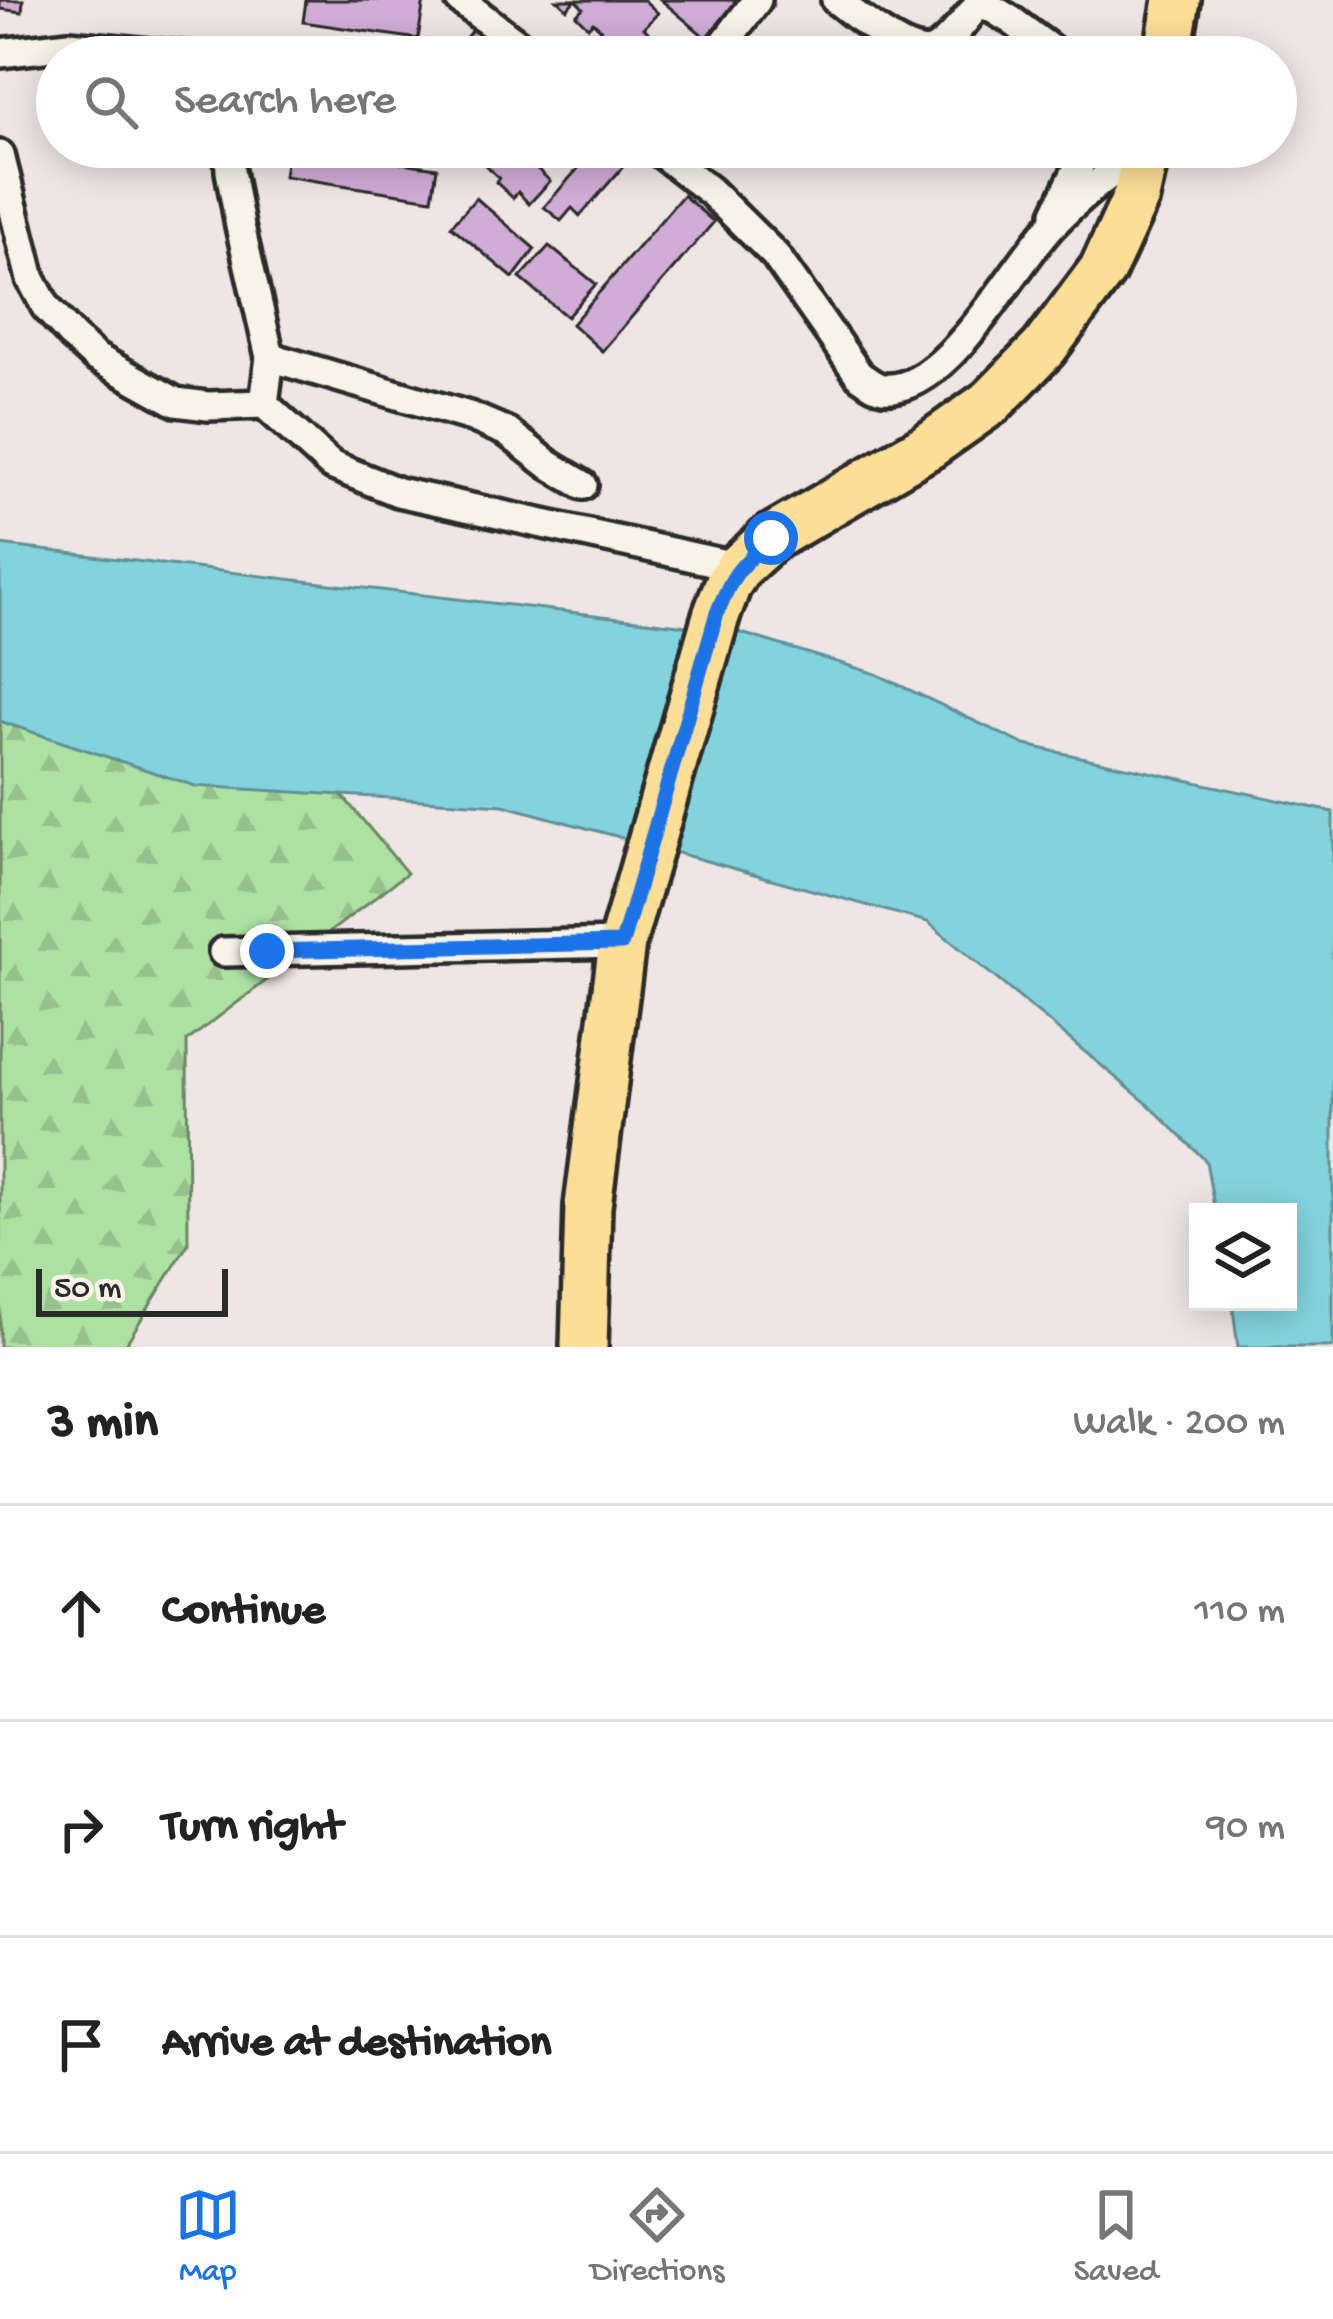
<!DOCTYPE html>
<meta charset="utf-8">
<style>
body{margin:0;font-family:"Gochi Hand",sans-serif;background:#f6f6f6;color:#222}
.controls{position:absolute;right:36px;bottom:36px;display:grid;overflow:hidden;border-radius:0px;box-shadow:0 6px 30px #0003}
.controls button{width:108px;height:108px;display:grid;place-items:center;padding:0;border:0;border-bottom:3px solid #e0e0e0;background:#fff;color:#222;font:60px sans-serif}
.scale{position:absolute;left:36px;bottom:30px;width:192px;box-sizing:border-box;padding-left:12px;border:6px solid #2b2b2b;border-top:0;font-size:33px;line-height:42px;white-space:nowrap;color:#2b2b2b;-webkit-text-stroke:9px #f7f3e8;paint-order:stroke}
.stop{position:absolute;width:36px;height:36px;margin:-27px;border:9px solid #1a73e8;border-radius:50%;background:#fff}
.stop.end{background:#1a73e8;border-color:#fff;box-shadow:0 3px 12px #0008}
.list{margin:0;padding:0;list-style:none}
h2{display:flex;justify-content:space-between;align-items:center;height:156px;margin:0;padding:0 48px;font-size:51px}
h2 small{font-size:39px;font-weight:400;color:#767676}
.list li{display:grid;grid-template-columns:78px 1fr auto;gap:36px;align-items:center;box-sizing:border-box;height:216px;padding:0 48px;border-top:3px solid #e0e0e0}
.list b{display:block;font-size:45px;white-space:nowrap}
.list em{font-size:39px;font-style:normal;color:#767676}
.icon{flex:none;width:66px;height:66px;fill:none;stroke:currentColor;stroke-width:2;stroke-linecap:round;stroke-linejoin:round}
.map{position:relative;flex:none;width:1333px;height:1347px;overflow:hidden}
.search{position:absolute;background:#fff;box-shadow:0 6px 30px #0003;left:36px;right:36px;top:36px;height:132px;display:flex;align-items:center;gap:30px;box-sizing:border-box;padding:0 42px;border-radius:66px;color:#767676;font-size:45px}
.sheet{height:804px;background:#fff}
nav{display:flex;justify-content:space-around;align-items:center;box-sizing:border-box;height:168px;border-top:3px solid #e0e0e0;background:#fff;font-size:33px;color:#767676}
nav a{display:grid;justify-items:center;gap:6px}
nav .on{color:#1a73e8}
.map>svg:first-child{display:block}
.forest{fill:url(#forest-firs);stroke:#6c8666;stroke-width:3}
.water{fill:#83d3de;stroke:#609096;stroke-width:3}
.building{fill:#d0acd6;stroke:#2b2b2b;stroke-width:3}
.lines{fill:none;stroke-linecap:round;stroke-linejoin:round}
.street-casing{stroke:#2b2b2b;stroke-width:36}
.primary-casing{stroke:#2b2b2b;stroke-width:54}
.street{stroke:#f7f3e8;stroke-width:27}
.primary{stroke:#fcde96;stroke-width:45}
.route{stroke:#1a73e8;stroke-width:15}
</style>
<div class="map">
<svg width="1333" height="1347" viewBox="0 0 1333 1347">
<defs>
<pattern id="forest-firs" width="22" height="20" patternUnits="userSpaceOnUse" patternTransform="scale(3)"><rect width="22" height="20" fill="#ade1a2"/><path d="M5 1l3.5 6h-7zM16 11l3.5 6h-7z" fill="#95c18c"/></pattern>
</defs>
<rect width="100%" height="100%" fill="#efe5e4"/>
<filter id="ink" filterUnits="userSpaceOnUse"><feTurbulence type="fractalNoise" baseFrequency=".00833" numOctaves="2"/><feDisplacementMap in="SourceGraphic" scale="24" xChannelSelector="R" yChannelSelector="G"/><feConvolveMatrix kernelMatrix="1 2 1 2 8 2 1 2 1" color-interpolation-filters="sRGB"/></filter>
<g filter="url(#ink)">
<!-- forest -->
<path class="forest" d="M0,673L315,763L407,873L187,1041L188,1244L124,1347H0Z"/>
<!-- water -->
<path class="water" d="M0,545L738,632L876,674L1025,745L1333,812V1347H1238L1232,1302H1288V1212H1215L1206,1161L1148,1104L928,922L503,805L195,786L8,724L0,721Z"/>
<!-- building -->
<g class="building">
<path d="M0,0H23L22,12L0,9Z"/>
<path d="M306,0H424L418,39L303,22Z"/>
<path d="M557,0H644L658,13L644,28L652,36L634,55L626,48L620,55L596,34L601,29L593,22L588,27L576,15L583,8L575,0L567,9Z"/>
<path d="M661,0H738L706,38Z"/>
<path d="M479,21L513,57H457L453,54Z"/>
<path d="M288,147L437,168L432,199L284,176Z"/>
<path d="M476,147H514L550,181L529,204L518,192L513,198L496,182L499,178L471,152Z"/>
<path d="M597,147H611L628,161L580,216L572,208L561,221L544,207Z"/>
<path d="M683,195L714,222L602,351L572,324Z"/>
<path d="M476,198L535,249L513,278L451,226Z"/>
<path d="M549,246L596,284L567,317L520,278Z"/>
</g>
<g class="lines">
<defs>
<g id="street">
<path d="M460,0L535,57"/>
<path d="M836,0C855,14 911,63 935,50C952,41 967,16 981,2"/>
<path d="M978,0L1011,20L1061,57"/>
<path d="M0,53L69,45L190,57"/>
<path d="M714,57L757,0"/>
<path d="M229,147L230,171L240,226L270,357L264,404"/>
<path d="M653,147L710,191L775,255L859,375C867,380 874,387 883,388C946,395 1012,267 1052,225C1081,195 1113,171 1146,147"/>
<path d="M0,155L31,279L46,307L73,337L95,357L176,402L208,406L264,404L331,465L398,492L739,567"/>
<path d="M1056,213L1088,147"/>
<path d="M270,357L472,417L507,432L548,464L583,485"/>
<path d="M223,952L622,943"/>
</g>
<g id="primary">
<path d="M1167,57L1177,0"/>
<path d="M584,1347L588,1206L622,943L716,616L728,584L739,567L771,538L930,445L991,402L1044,348L1103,269L1136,197L1147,147"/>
</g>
</defs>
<!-- street casing -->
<use href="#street" class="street-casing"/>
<!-- primary casing -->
<use href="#primary" class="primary-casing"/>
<!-- street -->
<use href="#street" class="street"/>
<!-- primary -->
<use href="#primary" class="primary"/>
</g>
</g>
<g class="lines" filter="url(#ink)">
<!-- route -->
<path class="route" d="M267,951L622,943L716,616C732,574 738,568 771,538"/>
</g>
</svg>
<div class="controls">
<button><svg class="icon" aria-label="layers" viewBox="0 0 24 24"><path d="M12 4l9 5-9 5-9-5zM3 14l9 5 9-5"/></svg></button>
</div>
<div class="scale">50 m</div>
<div class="stop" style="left:771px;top:538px"></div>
<div class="stop end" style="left:267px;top:951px"></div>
<div class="search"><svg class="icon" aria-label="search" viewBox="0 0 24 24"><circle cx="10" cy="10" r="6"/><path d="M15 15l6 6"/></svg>Search here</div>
</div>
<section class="sheet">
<h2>3 min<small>Walk · 200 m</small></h2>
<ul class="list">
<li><svg class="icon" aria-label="ahead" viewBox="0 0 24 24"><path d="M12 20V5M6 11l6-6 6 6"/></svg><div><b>Continue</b></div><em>110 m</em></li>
<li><svg class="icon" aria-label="right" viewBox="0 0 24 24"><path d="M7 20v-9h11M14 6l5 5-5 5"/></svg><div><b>Turn right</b></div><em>90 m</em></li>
<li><svg class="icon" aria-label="arrive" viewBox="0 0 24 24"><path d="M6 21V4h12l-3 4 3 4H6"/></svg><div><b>Arrive at destination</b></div></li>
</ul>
</section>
<nav>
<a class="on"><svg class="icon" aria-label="map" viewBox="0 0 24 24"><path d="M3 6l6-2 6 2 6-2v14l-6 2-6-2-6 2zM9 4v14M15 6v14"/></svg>Map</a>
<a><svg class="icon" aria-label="directions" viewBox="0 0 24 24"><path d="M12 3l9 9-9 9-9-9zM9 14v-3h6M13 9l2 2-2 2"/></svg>Directions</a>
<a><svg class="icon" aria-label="saved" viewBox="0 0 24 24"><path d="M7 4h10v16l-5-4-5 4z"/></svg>Saved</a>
</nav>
